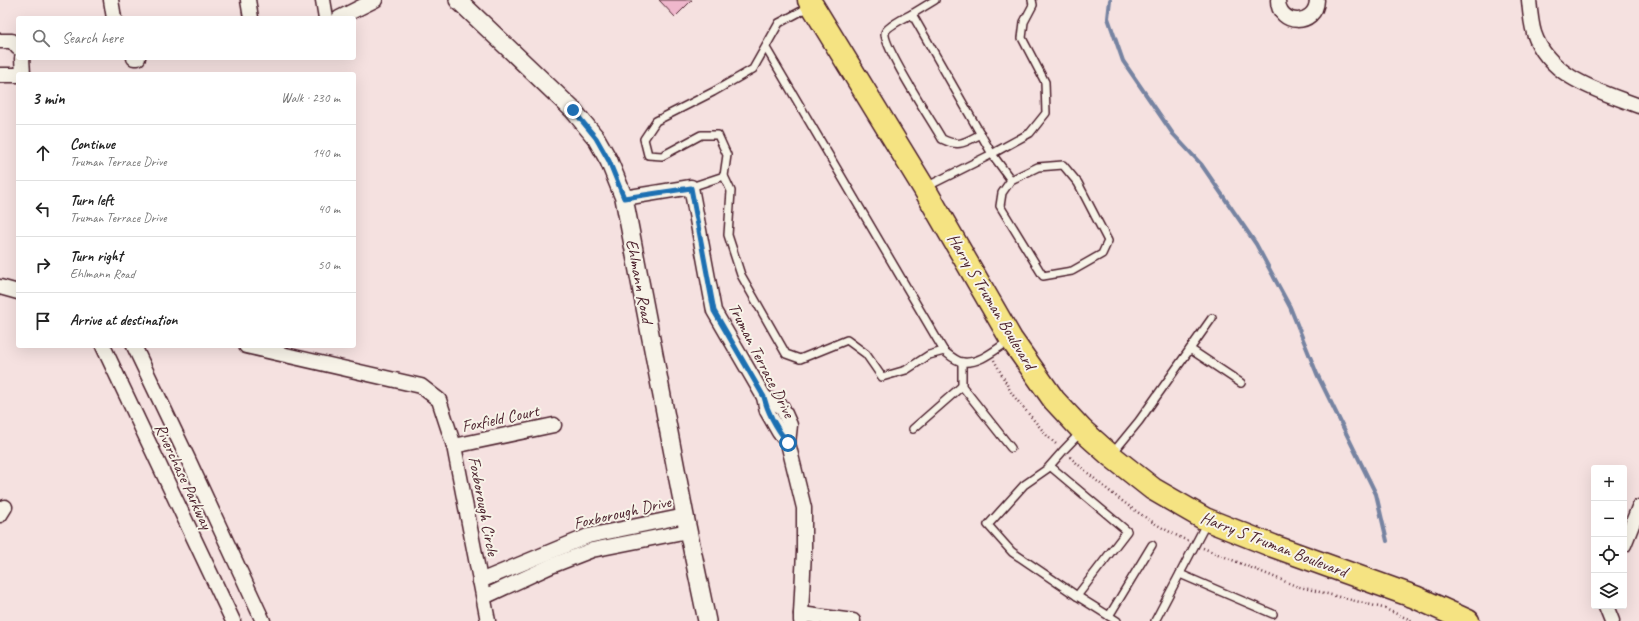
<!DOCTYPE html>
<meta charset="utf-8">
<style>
body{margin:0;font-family:Caveat,sans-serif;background:#f2f2f2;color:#222}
.controls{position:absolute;right:12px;bottom:12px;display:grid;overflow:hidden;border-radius:4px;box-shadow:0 4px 16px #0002}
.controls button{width:36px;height:36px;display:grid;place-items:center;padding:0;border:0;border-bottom:1px solid #e0e0e0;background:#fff;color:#222;font:20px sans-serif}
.stop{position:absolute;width:12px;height:12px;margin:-9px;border:3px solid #1f6fb2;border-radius:50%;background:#fff}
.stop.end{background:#1f6fb2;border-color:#fff;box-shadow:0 1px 4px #0008}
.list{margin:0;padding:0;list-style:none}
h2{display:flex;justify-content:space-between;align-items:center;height:52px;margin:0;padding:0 16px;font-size:17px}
h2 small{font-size:13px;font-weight:400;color:#767676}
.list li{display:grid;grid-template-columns:26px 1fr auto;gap:12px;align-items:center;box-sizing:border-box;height:56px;padding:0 16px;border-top:1px solid #e0e0e0}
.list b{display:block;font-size:15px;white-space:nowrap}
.list p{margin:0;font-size:13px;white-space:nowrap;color:#767676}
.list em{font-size:13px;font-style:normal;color:#767676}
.icon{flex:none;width:22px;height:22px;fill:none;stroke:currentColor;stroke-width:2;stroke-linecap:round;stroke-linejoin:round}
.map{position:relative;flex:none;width:1639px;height:621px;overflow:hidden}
.search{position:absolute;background:#fff;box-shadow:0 4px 16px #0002;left:16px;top:16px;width:340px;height:44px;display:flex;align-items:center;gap:10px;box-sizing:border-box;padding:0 14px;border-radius:4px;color:#767676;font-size:15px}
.panel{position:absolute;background:#fff;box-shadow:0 4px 16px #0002;left:16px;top:72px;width:340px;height:276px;border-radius:4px}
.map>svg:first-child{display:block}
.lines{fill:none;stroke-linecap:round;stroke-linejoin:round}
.stream{stroke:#7683a1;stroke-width:4}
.building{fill:#efb7cc;stroke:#4a1f2b}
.service-casing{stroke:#4a1f2b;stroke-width:10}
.minor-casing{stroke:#4a1f2b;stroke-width:17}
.tertiary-casing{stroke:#4a1f2b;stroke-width:20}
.primary-casing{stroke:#4a1f2b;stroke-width:25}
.path{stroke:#4a1f2b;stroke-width:2.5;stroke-dasharray:1 3;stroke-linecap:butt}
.service{stroke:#f7f3e8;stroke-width:7}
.minor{stroke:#f7f3e8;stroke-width:14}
.tertiary{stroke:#f7f3e8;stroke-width:17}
.primary{stroke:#f5e382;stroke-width:22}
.route{stroke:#1f6fb2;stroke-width:5}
.labels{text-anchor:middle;stroke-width:4;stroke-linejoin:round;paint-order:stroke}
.street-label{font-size:17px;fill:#4a1f2b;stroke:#f7f3e8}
</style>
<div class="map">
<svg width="1639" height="621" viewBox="0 0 1639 621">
<rect width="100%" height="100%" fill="#f5e1e0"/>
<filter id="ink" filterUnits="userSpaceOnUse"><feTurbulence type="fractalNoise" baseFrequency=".025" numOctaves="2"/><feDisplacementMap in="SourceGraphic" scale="8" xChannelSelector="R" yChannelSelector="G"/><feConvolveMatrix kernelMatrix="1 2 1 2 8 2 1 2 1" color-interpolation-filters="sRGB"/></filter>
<g filter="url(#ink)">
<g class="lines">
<!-- stream -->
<path class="stream" d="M1110,0L1108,18L1123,61L1173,134L1201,164L1256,244L1290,307L1317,374L1376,494L1387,541"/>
</g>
<!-- building -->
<path class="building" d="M659,0H692L675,17Z"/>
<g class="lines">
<defs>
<g id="service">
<path d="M935,0L912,14L992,154L1011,180L1002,193L1000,206L1043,276L1072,271L1102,254L1108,241L1078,183L1063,165L1038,167L1011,180"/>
<path d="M811,6L779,23L753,69L713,92L656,121L644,139L648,155L662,156L701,135H718L727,155L724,176L731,191L728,235L741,275L786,354L800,359L847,340L866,354L882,377L906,370L929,355L944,351C949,355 957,362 963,362C980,364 996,349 1009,341"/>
<path d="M912,14C906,17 886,27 885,33C883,47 933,123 942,139C960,148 965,142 981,134"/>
<path d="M766,48L944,351"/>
<path d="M691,187L724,176"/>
<path d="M926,187L988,156L1030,133L1046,113L1045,82L1022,38L1024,22L1033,5L1032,0"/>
<path d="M1190,349L1241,383"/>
<path d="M962,362V386L1011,448"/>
<path d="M913,429L962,386"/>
<path d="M1112,454L1139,421L1212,318"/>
<path d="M1050,466L1127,531L1077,596L1012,552L988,525L1024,485L1047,469C1058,456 1069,444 1081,432"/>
<path d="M1180,574L1273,614"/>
<path d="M1077,596L1117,621"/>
<path d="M1109,616L1152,545"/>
<path d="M1155,621L1207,522"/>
</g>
<g id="minor">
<path d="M111,0L114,18"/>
<path d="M248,0L251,18"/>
<path d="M323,0L326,18"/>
<path d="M1278,0C1278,26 1316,27 1317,0"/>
<path d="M1529,0C1530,11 1531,23 1534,33C1549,78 1600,91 1639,106"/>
<path d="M339,18L375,0"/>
<path d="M0,41H12L18,48"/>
<path d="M22,58L23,74"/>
<path d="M134,58H138"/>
<path d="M0,75H18"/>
<path d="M624,198L691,187L714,311L764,397L767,411L779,432L788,443L804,508V551L801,614"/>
<path d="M0,287L18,292"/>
<path d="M103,346L233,621"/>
<path d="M134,346L188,459L263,621"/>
<path d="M246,346L421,386L439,400L454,446L488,621"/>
<path d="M764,397L782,407L790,425L788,443"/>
<path d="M454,446L554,425"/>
<path d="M0,515L5,507"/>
<path d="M1624,545L1639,507"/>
<path d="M480,581L588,536L685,516"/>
<path d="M484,597L551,566L592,550L688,531"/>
<path d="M1606,606L1612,621"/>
<path d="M801,621V614L853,621"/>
</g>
<path id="tertiary" d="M458,0L573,110L596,138L609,161L624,198L685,516L707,621"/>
<path id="primary" d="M809,0L924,188L1011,339L1054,400L1082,430L1110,455L1153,489L1205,519L1273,546L1415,597L1468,621"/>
</defs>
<!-- service casing -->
<use href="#service" class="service-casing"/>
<!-- minor casing -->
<use href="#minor" class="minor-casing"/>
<!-- tertiary casing -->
<use href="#tertiary" class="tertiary-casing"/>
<!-- primary casing -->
<use href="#primary" class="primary-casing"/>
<!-- path -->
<g class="path">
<path d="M994,360L1012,394L1048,437L1056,444"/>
<path d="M1070,457C1106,490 1144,521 1188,541"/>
<path d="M1203,548L1296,586L1383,608L1413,621"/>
</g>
<!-- service -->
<use href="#service" class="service"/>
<!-- minor -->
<use href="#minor" class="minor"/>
<!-- tertiary -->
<use href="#tertiary" class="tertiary"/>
<!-- primary -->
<use href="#primary" class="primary"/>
</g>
</g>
<g class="lines" filter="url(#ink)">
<!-- route -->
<path class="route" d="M573,110L596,138L609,161L624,198L691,188L714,311L764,397C768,415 777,429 788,443"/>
</g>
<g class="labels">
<!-- street labels -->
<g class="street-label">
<text transform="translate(640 281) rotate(79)" y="6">Ehlmann Road</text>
<text transform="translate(992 301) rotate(59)" y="6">Harry S Truman Boulevard</text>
<text transform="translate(762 360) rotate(63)" y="6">Truman Terrace Drive</text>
<text transform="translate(500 418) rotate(-12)" y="6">Foxfield Court</text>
<text transform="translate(184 476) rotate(65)" y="6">Riverchase Parkway</text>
<text transform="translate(484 506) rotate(79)" y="6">Foxborough Circle</text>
<text transform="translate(622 512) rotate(-13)" y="6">Foxborough Drive</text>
<text transform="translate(1274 544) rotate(21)" y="6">Harry S Truman Boulevard</text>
</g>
</g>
</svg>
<div class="controls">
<button>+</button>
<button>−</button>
<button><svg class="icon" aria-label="locate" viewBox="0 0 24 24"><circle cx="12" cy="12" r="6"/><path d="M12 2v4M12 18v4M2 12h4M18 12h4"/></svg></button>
<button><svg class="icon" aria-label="layers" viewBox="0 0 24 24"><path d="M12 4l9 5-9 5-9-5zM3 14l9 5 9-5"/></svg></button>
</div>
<div class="stop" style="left:788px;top:443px"></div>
<div class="stop end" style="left:573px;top:110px"></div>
<div class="search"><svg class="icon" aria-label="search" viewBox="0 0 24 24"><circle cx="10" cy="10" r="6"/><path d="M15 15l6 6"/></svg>Search here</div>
<section class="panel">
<h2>3 min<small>Walk · 230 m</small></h2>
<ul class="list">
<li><svg class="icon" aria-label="ahead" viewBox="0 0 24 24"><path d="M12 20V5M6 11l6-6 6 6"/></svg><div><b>Continue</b><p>Truman Terrace Drive</p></div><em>140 m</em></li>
<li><svg class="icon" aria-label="left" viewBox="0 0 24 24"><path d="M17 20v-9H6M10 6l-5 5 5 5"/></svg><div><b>Turn left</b><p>Truman Terrace Drive</p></div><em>40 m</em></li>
<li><svg class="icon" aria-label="right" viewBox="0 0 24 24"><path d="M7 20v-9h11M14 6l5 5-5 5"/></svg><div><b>Turn right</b><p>Ehlmann Road</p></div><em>50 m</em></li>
<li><svg class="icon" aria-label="arrive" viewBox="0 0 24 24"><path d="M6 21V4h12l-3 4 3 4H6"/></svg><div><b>Arrive at destination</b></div></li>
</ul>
</section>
</div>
